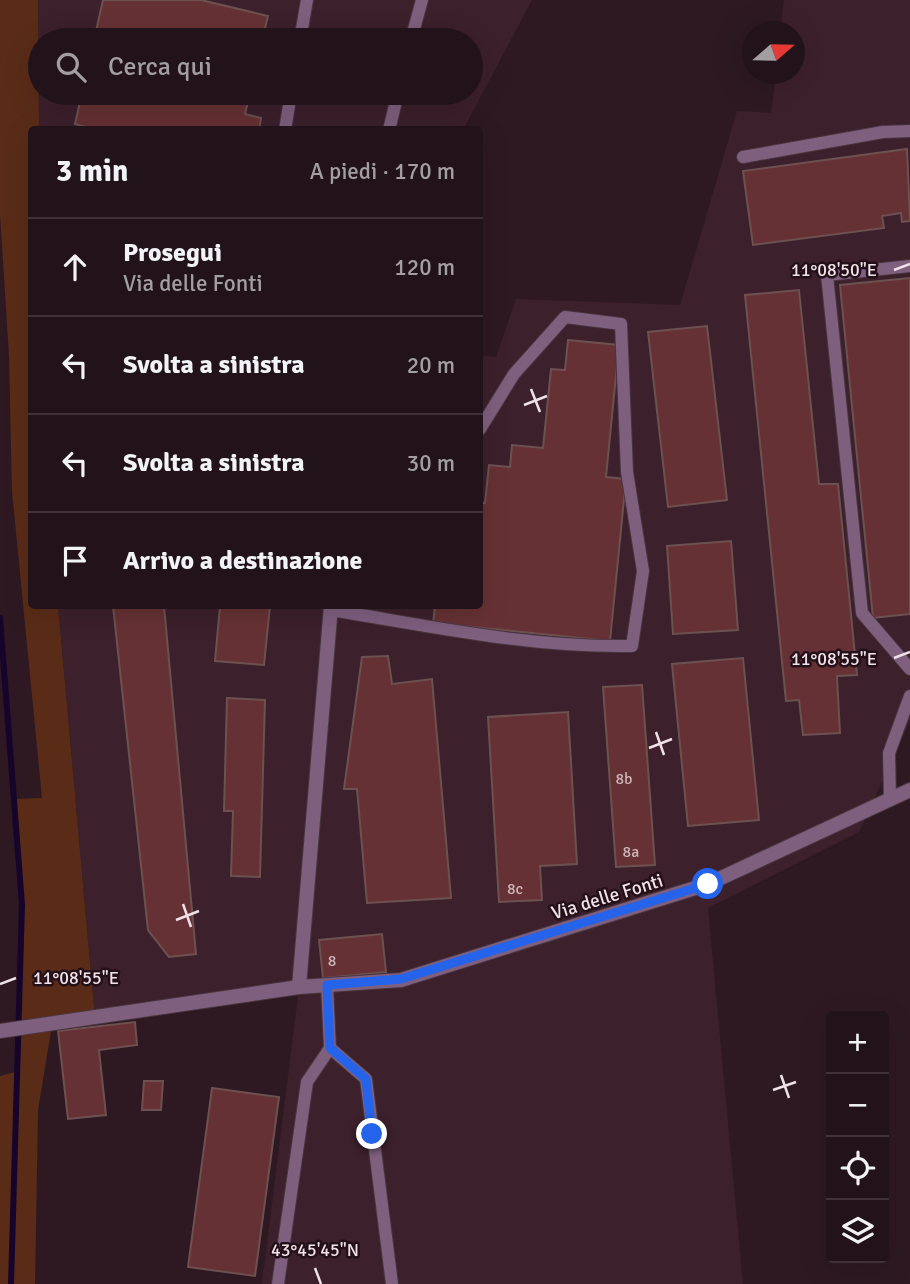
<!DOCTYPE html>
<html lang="it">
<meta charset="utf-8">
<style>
body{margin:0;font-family:Signika,sans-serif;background:#2e2027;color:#f1f3f6}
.controls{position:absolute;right:21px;bottom:21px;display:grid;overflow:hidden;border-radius:7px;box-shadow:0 7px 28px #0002}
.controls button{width:63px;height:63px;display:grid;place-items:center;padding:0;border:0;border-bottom:2px solid #3f3239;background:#22131a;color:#f1f3f6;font:35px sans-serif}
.compass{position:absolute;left:742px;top:21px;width:63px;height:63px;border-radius:50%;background:#22131a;box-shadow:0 7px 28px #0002;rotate:70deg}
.stop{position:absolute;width:21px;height:21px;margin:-16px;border:5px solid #2563eb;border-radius:50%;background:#fff}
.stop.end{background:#2563eb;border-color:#fff;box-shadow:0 2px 7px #0008}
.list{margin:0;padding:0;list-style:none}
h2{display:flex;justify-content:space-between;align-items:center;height:91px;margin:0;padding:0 28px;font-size:30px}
h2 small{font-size:23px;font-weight:400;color:#a29ea2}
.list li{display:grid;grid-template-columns:46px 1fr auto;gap:21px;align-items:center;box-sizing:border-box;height:98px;padding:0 28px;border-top:2px solid #3f3239}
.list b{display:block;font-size:26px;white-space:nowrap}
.list p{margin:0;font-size:23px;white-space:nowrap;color:#a29ea2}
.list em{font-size:23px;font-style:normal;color:#a29ea2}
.icon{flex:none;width:38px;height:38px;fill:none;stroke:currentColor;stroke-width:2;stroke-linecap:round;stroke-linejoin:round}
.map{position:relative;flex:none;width:910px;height:1284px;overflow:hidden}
.search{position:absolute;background:#22131a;box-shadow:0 7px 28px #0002;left:28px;top:28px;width:455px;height:77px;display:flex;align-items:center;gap:18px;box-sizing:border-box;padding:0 24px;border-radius:38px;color:#a29ea2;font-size:26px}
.panel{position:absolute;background:#22131a;box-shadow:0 7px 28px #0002;left:28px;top:126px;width:455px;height:483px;border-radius:7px}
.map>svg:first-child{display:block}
.built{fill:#3c202c;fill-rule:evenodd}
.green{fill:#5a2c18}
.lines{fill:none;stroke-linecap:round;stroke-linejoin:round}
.stream{stroke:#16042b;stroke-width:6}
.building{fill:#663134;stroke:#6d5151;stroke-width:2}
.service-casing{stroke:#49353e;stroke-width:14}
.minor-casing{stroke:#49353e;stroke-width:16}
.tertiary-casing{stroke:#49353e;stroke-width:16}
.service{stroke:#7e5f7e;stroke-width:12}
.minor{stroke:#7e5f7e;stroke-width:14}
.tertiary{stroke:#7e5f7e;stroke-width:14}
.route{stroke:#2563eb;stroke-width:9}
.ticks{fill:none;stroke:#f0e1e7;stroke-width:2.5}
.labels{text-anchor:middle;stroke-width:5;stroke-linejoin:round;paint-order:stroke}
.number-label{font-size:16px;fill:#ceb5ba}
.street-label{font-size:19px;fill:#f0e1e7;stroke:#241019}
.ticks-label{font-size:18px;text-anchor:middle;fill:#f0e1e7;stroke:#241019;stroke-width:5;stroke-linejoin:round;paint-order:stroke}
</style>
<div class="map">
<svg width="910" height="1284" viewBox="0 0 910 1284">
<rect width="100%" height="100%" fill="#2e1922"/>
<!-- built -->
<g class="built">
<path d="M38,0H532L463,130L39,129ZM40,40H471V93H40Z"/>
<path d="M784,0H910V721L859,832L708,908L743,1284H262L299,988L95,1018L58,606H480V355L496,357L516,299L680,305L737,111L771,113L776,74H794V32L780,31Z"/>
</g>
<!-- green -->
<path class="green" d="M0,0H38L39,129L32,130V606H58L95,1018L52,1025L38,1110L35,1284H0V1076L19,1071L22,905L14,799L42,798L12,491L9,356L0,214Z"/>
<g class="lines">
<!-- stream -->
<path class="stream" d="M0,618L22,905L11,1284"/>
</g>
<!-- building -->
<g class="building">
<path d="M103,0H201L268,16L262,40H94Z"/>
<path d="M82,93H250L245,114L261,118L259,130H97L75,124Z"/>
<path d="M907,149L910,221L902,222L901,213L882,216L884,228L753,245L743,171Z"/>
<path d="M910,278V614L873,618L840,285Z"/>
<path d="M799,290L819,484H838L857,675L837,676L840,733L803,735L799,700L786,701L745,295Z"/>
<path d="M707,326L727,500L668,507L648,332Z"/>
<path d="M568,340L619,345L606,477L626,479L610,641L433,623L435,606H480V503H485L489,465L510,467L512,445L543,448L551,369L565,370Z"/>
<path d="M731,541L738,630L673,634L667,546Z"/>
<path d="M113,606H164L196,954L169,957L148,930Z"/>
<path d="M220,606H270L264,665L215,661Z"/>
<path d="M388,656L392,684L432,679L451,898L367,903L357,789H344L362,657Z"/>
<path d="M743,658L759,820L688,826L672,664Z"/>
<path d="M642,685L655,865L616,867L603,687Z"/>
<path d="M227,698L265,700L260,877L231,876L233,811H224Z"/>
<path d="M568,712L577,864L540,866L542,900L499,902L488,717Z"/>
<path d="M382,934L386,972L323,978L319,940Z"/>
<path d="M135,1022L137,1045L99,1050L106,1115L68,1119L58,1031Z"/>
<path d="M144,1081H163L161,1110H142Z"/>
<path d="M212,1088L279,1097L255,1276L188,1267Z"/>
</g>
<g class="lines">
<defs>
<g id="service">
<path d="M300,40L307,0"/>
<path d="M411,40L422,0"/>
<path d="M285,130L291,93"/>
<path d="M389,130L398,93"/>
<path d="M743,157L883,132L910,131"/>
<path d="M910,266L827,275L862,613L910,669"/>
<path d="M331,610C430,626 531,648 632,646L643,571L627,472L621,324L565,317L514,374L480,429"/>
<path d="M890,799L889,753L910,696"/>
<path d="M327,985L330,1048L366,1079L392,1284"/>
<path d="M278,1284L307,1082L330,1048"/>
</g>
<path id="minor" d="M299,987L331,606"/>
<path id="tertiary" d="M0,1031L299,987L401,980L708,884L910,790"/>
</defs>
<!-- service casing -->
<use href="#service" class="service-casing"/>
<!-- minor casing -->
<use href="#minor" class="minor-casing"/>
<!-- tertiary casing -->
<use href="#tertiary" class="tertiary-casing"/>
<!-- service -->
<use href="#service" class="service"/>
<!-- minor -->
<use href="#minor" class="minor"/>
<!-- tertiary -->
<use href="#tertiary" class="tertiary"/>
</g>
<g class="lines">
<!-- route -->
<path class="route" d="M372,1134L366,1079L330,1048L327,985L401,979L708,884"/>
</g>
<!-- ticks -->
<path class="ticks" d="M894,270L910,264M531,389L540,412M524,405L547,396M894,658L910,652M656,732L664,755M649,748L672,739M183,904L191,927M176,920L199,911M0,984L16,978M781,1075L789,1098M773,1090L796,1082M315,1268L321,1284"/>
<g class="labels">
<!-- number labels -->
<g class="number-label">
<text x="624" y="784">8b</text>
<text x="631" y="857">8a</text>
<text x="515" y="894">8c</text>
<text x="332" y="966">8</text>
</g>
<!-- street labels -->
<g class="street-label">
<text transform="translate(607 896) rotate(-17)" y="7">Via delle Fonti</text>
</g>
</g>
<g class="ticks-label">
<text x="834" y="276">11°08'50"E</text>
<text x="834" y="665">11°08'55"E</text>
<text x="76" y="984">11°08'55"E</text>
<text x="315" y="1256">43°45'45"N</text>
</g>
</svg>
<div class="controls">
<button>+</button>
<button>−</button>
<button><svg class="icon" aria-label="locate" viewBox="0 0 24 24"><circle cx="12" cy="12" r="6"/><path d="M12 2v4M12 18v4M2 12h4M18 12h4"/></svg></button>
<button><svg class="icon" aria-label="layers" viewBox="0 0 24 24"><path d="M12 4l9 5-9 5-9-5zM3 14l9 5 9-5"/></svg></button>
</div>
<svg class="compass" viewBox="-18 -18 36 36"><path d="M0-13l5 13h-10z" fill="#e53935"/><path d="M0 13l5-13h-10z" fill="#a29ea2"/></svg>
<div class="stop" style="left:708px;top:884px"></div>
<div class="stop end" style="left:372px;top:1134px"></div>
<div class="search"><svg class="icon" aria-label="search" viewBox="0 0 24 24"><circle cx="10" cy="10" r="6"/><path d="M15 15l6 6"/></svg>Cerca qui</div>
<section class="panel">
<h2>3 min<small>A piedi · 170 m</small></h2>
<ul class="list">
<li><svg class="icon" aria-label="ahead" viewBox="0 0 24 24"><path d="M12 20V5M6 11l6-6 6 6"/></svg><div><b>Prosegui</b><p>Via delle Fonti</p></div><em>120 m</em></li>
<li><svg class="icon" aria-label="left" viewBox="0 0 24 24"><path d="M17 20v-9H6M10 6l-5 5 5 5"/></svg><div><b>Svolta a sinistra</b></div><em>20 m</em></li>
<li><svg class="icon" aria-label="left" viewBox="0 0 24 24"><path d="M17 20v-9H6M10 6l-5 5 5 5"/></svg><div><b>Svolta a sinistra</b></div><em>30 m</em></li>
<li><svg class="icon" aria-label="arrive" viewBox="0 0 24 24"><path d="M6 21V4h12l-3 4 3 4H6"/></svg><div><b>Arrivo a destinazione</b></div></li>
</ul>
</section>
</div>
